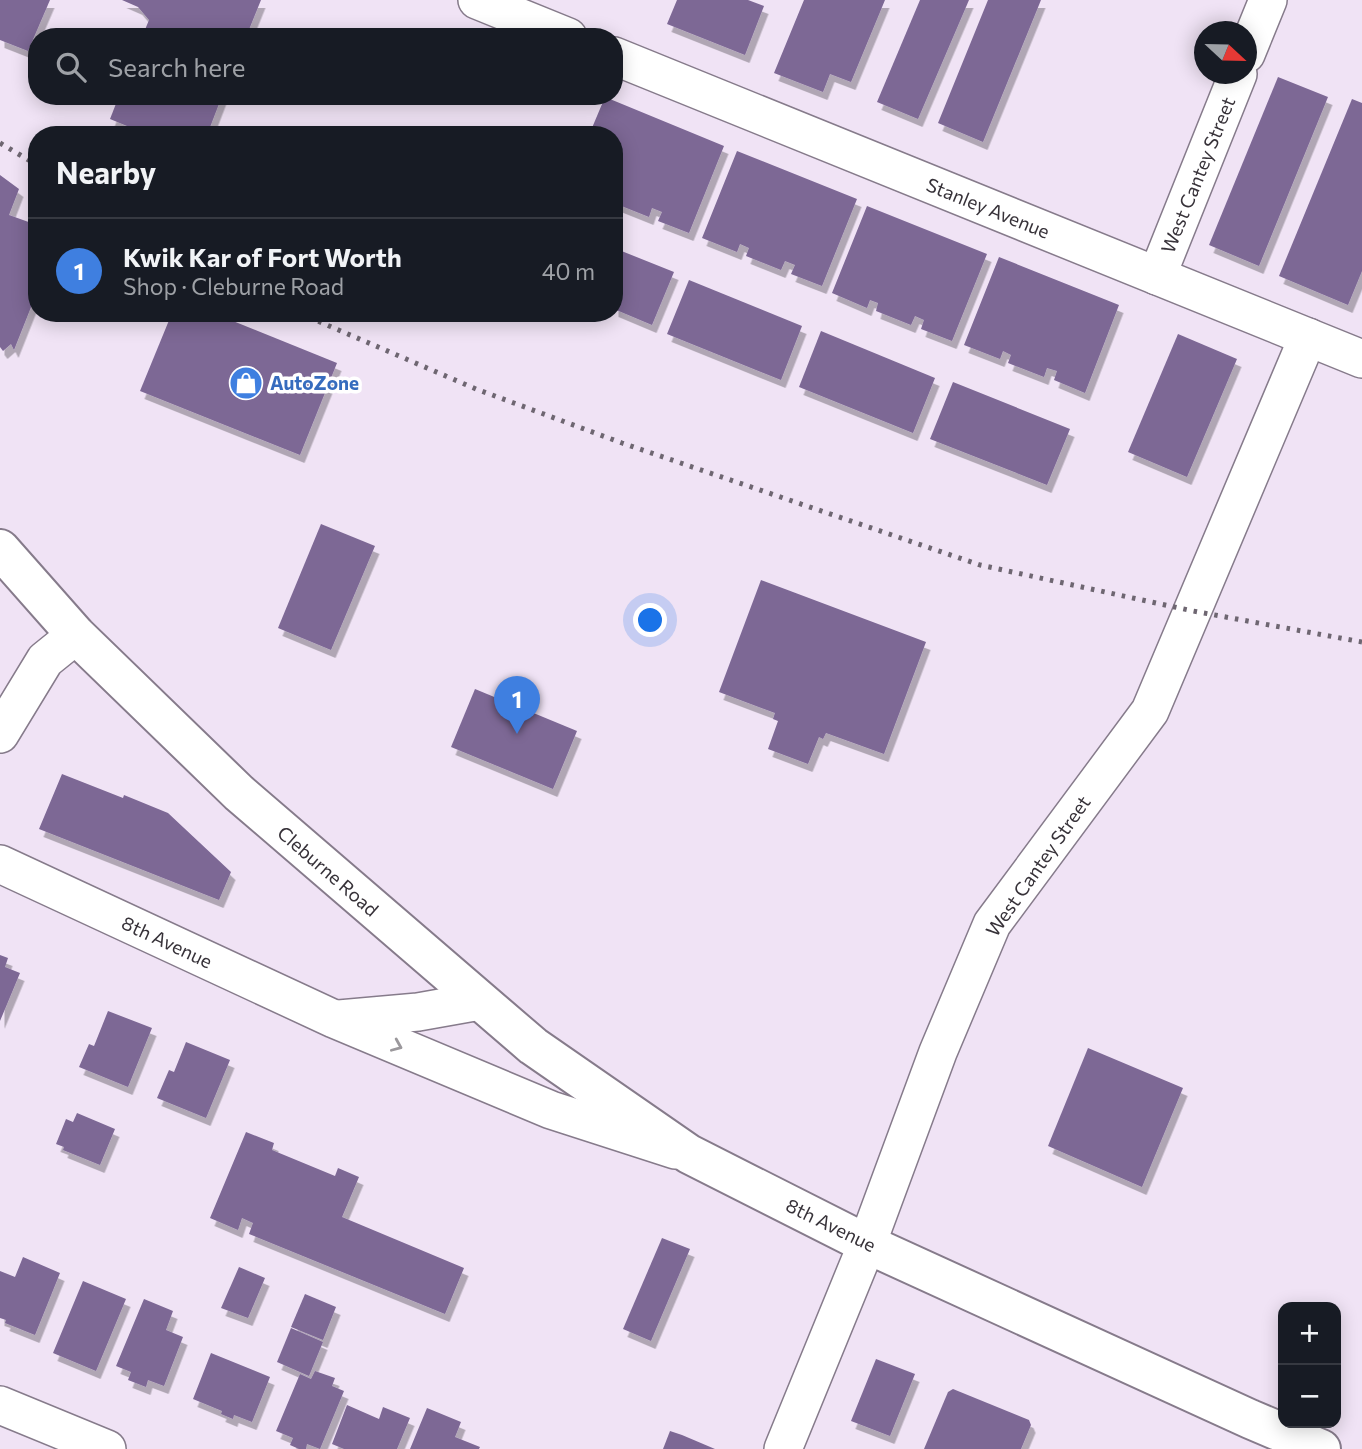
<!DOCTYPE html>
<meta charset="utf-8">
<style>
body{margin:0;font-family:Commissioner,sans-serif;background:#20242c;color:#f1f3f6}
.controls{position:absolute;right:21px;bottom:21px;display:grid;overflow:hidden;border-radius:14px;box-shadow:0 4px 18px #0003}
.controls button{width:63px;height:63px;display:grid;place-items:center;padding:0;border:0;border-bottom:2px solid #363941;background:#171b24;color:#f1f3f6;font:35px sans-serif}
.compass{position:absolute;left:1194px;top:21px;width:63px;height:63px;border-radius:50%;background:#171b24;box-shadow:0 4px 18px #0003;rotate:112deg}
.you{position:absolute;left:651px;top:621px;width:24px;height:24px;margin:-18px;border:5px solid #fff;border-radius:50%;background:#1a73e8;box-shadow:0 0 0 10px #1a73e833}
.badge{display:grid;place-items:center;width:46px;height:46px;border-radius:50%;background:#1a73e8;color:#fff;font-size:23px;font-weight:700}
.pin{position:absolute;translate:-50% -58px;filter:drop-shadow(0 2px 4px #0008)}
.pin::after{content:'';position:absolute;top:37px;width:24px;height:21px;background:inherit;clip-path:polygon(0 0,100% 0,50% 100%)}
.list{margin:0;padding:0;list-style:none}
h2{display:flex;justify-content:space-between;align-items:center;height:91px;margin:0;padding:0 28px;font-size:30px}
h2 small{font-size:23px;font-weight:400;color:#9ea1a6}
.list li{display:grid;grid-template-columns:46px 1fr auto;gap:21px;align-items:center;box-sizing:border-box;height:105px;padding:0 28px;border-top:2px solid #363941}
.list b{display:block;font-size:26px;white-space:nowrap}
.list p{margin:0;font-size:23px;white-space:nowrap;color:#9ea1a6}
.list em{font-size:23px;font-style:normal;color:#9ea1a6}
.icon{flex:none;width:38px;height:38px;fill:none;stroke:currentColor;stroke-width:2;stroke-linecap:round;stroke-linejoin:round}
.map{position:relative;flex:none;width:1362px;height:1449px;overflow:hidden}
.search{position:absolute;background:#171b24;box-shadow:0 4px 18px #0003;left:28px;top:28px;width:595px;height:77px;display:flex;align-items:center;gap:18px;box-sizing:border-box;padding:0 24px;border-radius:28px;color:#9ea1a6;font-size:26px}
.panel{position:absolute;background:#171b24;box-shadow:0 4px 18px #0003;left:28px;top:126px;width:595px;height:196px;border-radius:28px}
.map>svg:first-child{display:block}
.building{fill:#7d6895;filter:url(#shadow)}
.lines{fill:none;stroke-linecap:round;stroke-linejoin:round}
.minor-casing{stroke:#867b8b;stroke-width:40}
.secondary-casing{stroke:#867b8b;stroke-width:42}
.minor{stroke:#fff;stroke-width:37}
.secondary{stroke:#fff;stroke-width:38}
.rail{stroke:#6e6671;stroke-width:5;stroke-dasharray:3.5 7;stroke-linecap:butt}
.oneway{stroke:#9b989c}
.labels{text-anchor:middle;stroke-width:7;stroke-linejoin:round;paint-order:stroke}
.street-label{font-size:19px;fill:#373239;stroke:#fff}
.shop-label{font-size:19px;font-weight:bold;fill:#366cbe;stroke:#fff;text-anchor:start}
</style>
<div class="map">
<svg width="1362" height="1449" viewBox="0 0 1362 1449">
<defs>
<filter id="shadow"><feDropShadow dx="4.5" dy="8" stdDeviation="0" flood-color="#0004"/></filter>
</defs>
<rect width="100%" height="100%" fill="#f0e3f5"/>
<!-- building -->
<g class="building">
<path d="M0,0H50L28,51L0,40Z"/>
<path d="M122,0H261L246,37H142L149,20L138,7Z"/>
<path d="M677,0H748L764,6L745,55L667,24Z"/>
<path d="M804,0H885L851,82L830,74L823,92L774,73Z"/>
<path d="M920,0H969L918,119L877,102Z"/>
<path d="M988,0H1041L983,142L938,123Z"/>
<path d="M1278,77L1328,97L1259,266L1209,245Z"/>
<path d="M119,96H222L207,135H149L110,119Z"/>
<path d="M605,97L724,146L689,233L658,221L662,212L652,208L649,217L614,203L617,195L614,194V135H589Z"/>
<path d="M1352,99L1362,103V271L1348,305L1279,276Z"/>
<path d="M737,151L857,199L822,286L791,274L795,265L785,261L781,270L746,256L749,248L740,244L737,252L702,238Z"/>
<path d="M0,175L19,189L9,215L37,225V292L14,350L11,344L3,351L0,347Z"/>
<path d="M867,206L987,254L952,341L921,329L924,320L915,316L911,325L876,311L878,303L870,300L867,308L832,293Z"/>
<path d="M614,248L674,272L652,325L614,309Z"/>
<path d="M999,257L1119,305L1085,393L1054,380L1057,371L1047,368L1044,377L1008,363L1011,355L1003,351L1000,359L964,345Z"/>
<path d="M689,280L802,326L781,380L667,334Z"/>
<path d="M172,313H213L337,363L300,455L140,391Z"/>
<path d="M821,331L935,378L913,433L799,387Z"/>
<path d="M1178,334L1237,359L1187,477L1128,452Z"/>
<path d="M953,382L1070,429L1047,485L930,439Z"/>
<path d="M321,524L375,546L331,650L278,628Z"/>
<path d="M761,580L926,642L884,754L826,733L823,739L819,737L808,764L768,749L778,721L773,719L775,713L719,692Z"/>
<path d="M475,689L577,731L553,789L451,747Z"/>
<path d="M62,774L123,798L124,795L168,813L231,872L219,900L39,829Z"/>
<path d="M0,955L8,958L5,967L20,973L0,1021Z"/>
<path d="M108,1011L152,1028L128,1087L79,1067L89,1044L94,1046Z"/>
<path d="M186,1042L230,1060L206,1118L157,1098L169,1070L174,1072Z"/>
<path d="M1088,1048L1183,1088L1142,1187L1048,1146Z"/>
<path d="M77,1113L115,1129L100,1165L63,1150L64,1147L56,1144L66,1119L73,1122Z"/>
<path d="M246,1132L274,1143L272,1150L335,1176L338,1168L359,1177L342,1217L464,1268L445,1314L249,1234L253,1223L242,1218L238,1230L210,1218Z"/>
<path d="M662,1238L690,1249L651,1341L623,1329Z"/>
<path d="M23,1257L60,1273L35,1335L5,1323L6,1320L0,1318V1271L15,1277Z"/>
<path d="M239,1267L265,1278L248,1318L221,1308Z"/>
<path d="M83,1281L126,1299L96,1371L53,1353Z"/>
<path d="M305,1294L336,1307L323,1340L291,1327Z"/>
<path d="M144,1299L173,1311L166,1330L183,1337L164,1386L148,1380L146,1387L128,1380L131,1372L116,1366Z"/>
<path d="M291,1328L323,1342L309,1376L277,1362Z"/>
<path d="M211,1353L270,1377L252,1422L234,1415L233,1419L221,1414L222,1411L193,1399Z"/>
<path d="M876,1359L915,1374L890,1436L851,1421Z"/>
<path d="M315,1371L335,1378L332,1386L344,1391L320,1449L307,1444L306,1449H299L290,1445L293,1438L276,1431L300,1374L311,1379Z"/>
<path d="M953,1389L1029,1420L1031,1425L1021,1449H924L948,1392Z"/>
<path d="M347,1405L379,1419L383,1407L410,1418L397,1449H344L332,1444Z"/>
<path d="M427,1408L461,1422L455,1437L480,1447L479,1449H410Z"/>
<path d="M670,1431L682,1435L715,1449H663Z"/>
</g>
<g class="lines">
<defs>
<g id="minor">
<path d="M477,0L568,37"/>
<path d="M1246,54L1268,0"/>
<path d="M614,56L1362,359"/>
<path d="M1157,276L1238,74"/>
<path d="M0,734L45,660L76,635"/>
<path d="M0,864L334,1019L551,1110L675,1150"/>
<path d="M339,1019L418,1012L480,1001"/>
<path d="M0,1405L107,1449"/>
<path d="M783,1449L867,1244L938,1052L992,924L1150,711L1308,337"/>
</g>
<path id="secondary" d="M0,549L76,635L239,793L533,1046L689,1154L867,1244L1250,1419L1321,1449"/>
</defs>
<!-- minor casing -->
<use href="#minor" class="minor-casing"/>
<!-- secondary casing -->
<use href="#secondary" class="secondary-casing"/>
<!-- minor -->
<use href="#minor" class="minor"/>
<!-- secondary -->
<use href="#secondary" class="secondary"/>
<!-- rail -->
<g class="rail">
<path d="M0,143L37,165"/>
<path d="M299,313L476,389L622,443L980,565L1193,611L1362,642"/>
</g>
</g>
<!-- one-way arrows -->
<defs><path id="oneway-chevron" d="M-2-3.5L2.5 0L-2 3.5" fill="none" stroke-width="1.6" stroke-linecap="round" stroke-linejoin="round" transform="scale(1.75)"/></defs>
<use class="oneway" href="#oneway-chevron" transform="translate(397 1046) rotate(23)"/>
<!-- icons -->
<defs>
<symbol id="shop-disc" viewBox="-11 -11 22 22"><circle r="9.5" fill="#3f7fe0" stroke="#fff"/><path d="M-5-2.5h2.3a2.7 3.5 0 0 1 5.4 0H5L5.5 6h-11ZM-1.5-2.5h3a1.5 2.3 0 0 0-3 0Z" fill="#fff"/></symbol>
</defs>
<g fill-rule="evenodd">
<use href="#shop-disc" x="227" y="364" width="38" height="38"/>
</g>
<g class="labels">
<!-- street labels -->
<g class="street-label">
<text transform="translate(1198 175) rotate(-68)" y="7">West Cantey Street</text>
<text transform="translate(988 208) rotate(22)" y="7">Stanley Avenue</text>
<text transform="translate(1038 866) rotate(-55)" y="7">West Cantey Street</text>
<text transform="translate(328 871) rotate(41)" y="7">Cleburne Road</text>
<text transform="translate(167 942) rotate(25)" y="7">8th Avenue</text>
<text transform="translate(831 1225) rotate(26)" y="7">8th Avenue</text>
</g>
<!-- shop labels -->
<g class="shop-label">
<text x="270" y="390">AutoZone</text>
</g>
</g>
</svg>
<div class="controls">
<button>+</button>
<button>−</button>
</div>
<svg class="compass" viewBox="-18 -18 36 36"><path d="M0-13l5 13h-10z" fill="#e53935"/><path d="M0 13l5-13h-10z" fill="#9ea1a6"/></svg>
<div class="you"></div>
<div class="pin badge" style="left:517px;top:734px;background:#3f7fe0">1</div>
<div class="search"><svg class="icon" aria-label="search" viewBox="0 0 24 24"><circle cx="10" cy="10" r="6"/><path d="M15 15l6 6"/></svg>Search here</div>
<section class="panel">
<h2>Nearby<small></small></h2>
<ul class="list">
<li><span class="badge" style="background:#3f7fe0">1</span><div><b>Kwik Kar of Fort Worth</b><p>Shop · Cleburne Road</p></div><em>40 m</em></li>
</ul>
</section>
</div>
